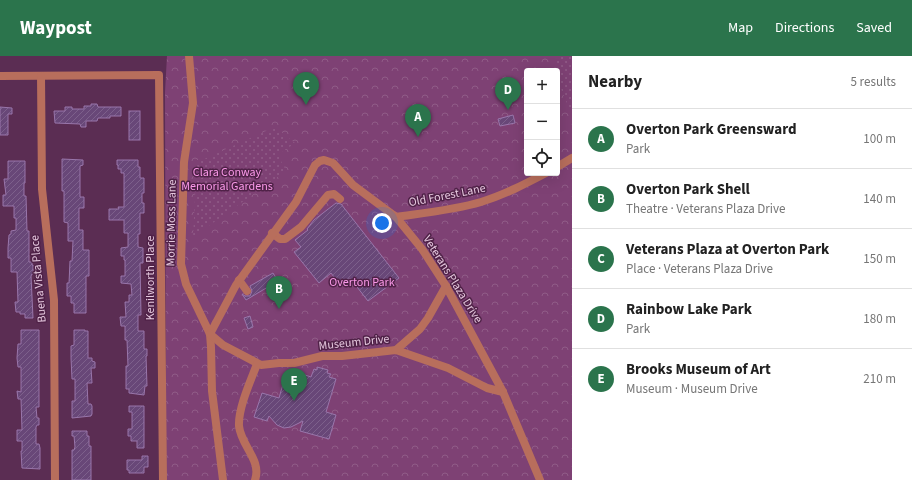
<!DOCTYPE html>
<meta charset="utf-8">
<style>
body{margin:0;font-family:"Source Sans 3",sans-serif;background:#f6f6f6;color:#222}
.controls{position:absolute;right:12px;top:12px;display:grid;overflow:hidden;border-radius:4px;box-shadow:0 4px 16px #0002}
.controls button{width:36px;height:36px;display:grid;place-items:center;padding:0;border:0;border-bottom:1px solid #e0e0e0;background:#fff;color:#222;font:20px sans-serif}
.you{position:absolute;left:382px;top:167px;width:14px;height:14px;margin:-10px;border:3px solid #fff;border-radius:50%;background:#1a73e8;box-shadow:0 0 0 6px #1a73e833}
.badge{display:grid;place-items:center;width:26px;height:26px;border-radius:50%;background:#2b744c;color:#fff;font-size:13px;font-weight:700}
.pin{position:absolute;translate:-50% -33px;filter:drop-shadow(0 1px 2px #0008)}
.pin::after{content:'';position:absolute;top:21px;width:14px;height:12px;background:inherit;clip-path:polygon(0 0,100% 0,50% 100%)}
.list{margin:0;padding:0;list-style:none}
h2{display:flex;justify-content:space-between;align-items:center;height:52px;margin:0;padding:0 16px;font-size:17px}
h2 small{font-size:13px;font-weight:400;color:#767676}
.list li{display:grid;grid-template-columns:26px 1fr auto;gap:12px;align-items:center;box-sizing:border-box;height:60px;padding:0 16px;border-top:1px solid #e0e0e0}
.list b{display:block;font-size:15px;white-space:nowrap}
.list p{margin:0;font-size:13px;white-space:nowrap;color:#767676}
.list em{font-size:13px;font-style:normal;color:#767676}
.icon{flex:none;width:22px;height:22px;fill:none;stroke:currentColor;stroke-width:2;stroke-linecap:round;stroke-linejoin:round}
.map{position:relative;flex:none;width:572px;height:424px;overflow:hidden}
header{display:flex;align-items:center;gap:24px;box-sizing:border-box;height:56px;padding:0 20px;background:#2b744c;color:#fff}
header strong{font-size:19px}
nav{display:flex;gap:22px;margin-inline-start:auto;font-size:14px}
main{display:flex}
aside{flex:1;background:#fff}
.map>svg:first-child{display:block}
.park{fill:url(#park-crowns);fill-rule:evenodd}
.garden{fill:url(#garden-dots)}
.building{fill:url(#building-hatch);stroke:#9976ab}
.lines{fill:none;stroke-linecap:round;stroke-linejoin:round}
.minor{stroke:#b86e5c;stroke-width:8}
.labels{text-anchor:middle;stroke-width:3;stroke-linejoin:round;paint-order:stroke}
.park-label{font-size:12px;fill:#fa99e8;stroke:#502248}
.street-label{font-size:12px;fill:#e5c8de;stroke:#502248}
</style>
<header>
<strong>Waypost</strong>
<nav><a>Map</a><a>Directions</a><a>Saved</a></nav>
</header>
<main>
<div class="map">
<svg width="572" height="424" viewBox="0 0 572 424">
<defs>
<pattern id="park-crowns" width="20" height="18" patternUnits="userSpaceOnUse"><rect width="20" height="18" fill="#7e4174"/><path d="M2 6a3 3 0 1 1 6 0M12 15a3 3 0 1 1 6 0" fill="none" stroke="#905b87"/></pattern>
<pattern id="garden-dots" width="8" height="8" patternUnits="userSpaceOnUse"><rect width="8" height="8" fill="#7e4174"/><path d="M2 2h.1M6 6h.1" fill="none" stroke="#905b87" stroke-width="1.8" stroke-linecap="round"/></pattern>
<pattern id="building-hatch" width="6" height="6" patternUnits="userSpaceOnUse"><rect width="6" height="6" fill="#684778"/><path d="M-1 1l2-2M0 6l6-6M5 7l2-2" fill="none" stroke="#7d608b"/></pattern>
</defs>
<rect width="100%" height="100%" fill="#5b2d53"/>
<!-- park -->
<path class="park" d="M167,0H572V424H166L165,36ZM527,15H557V117H527Z"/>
<!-- garden -->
<g class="garden">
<path d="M557,0H572V59C565,41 553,20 557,0Z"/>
<path d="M275,71L295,87L278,99L286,115L193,181L197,104H202Z"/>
</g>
<!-- building -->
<g class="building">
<path d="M91,48H97L98,51H121V60H110V62H98L97,65H86V71H81L80,68L55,67L54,55H65V51H72V53H84V50H91Z"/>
<path d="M0,51L12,52V58H8V79H0Z"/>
<rect x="129" y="55" width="11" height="29"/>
<path d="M513,59L515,67L500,70L498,63Z"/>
<path d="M62,103L83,104V109L80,110V141H84V152H79V174H83V194H89V220H86V257H74V247H71V240H67V227H69L70,205H72L73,185H68V167L64,166V135H62Z"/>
<path d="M117,104H138V111H140V122H144V137H142V147H144V157H140V178H138V191L143,192V207H140L141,259H138V275H144V293H147V300H146L147,330H145L144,339L129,337V333H126V310H128L127,284H125V270H121L120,261H126L125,246H129V239H132L131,228L121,227V220H125V204H124V200H121V192L128,191V177H124V164H109V153H119L118,151H124V117H121V113H118V109H117Z"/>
<path d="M8,105H25V127H24V140H26L27,175H29V206H32V209H33V218H32L31,220L33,262H25V258H20V256H16L15,246H18L17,216H11V202H8V192L9,179L11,178V175L16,174V162H14V150H3V139H6L4,123H8Z"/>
<path d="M336,147L341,148L399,222L368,245L350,222L340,229L331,217L319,227L294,196L301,191L295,184L308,174L307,173L314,164Z"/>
<path d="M273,217L278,225L246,244L242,238L245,240H250L252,235L250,230Z"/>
<path d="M250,260L253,271L248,273L244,262Z"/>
<path d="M21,274H39V351H36L37,362H39V369H37L36,371V388H39L40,392V413L22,412L21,395H22V385H17V374H22L21,343H18L17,335L21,336V311H18L17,302L18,288H21Z"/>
<path d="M74,274H85V275H88V302H92V305L95,306V312H91L92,327H87L88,348H91L92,350V358L91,360L72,362V345H75V323H72L71,302V290L74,289Z"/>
<path d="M317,311L328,314L327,317L331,318L329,321L336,323L326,356L336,359L329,383L300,375L303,365L291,371L284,372L277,369L269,360L267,365L254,361L262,337L279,342L283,328H286V326L296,329L299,320L302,321V318L311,321L314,313L317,314Z"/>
<path d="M129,350H144V392H137V385H131V380H128V373H132V356H129Z"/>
<path d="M72,375H87V380H89V390H91V424H72V394H74L75,391L74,380H72Z"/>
<path d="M142,400H148V411H144V417H129V414H127V404H142Z"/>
</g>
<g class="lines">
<!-- minor -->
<g class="minor">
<path d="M189,0L193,47L184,106L181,208L186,228L210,278L211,291L212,335L223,424"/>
<path d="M0,20L159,19L163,424"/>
<path d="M41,20L42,133L54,244L55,424"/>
<path d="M557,111L572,102"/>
<path d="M396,161C424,157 454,154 481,146C504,139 525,128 546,117"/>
<path d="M272,177L280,183H285L301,171L328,139L334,138L340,143"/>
<path d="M239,224L247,235"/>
<path d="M210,278L236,229L296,146L315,109L320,105L324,104L333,107L353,129L396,161L422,193L446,230L503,336L540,424"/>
<path d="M210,278L223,289L261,309L279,307H294L322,300H342L396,294L448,312L487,332L503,336"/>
<path d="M396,294L420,273L428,262L446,230"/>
<path d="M255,424C262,404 241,390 239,370C238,352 251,324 257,308"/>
</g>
</g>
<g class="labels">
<!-- park labels -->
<g class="park-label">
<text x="227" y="120">Clara Conway<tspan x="227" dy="14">Memorial Gardens</tspan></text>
<text x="362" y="230">Overton Park</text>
</g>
<!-- street labels -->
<g class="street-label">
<text transform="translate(447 139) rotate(-11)" y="4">Old Forest Lane</text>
<text transform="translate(171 167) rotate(-89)" y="4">Morrie Moss Lane</text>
<text transform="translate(150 222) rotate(-90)" y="4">Kenilworth Place</text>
<text transform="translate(38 223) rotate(-95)" y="4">Buena Vista Place</text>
<text transform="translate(453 223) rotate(58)" y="4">Veterans Plaza Drive</text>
<text transform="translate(354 286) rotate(-6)" y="4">Museum Drive</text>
</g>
</g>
</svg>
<div class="controls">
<button>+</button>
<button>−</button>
<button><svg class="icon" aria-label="locate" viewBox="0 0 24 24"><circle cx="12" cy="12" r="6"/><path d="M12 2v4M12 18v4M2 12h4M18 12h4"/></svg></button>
</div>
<div class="you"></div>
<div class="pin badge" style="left:418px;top:81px">A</div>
<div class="pin badge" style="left:279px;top:253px">B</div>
<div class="pin badge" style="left:306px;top:49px">C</div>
<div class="pin badge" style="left:508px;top:54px">D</div>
<div class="pin badge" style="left:294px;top:345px">E</div>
</div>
<aside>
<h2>Nearby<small>5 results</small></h2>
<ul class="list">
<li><span class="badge">A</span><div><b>Overton Park Greensward</b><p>Park</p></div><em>100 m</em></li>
<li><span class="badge">B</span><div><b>Overton Park Shell</b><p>Theatre · Veterans Plaza Drive</p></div><em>140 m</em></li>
<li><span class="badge">C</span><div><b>Veterans Plaza at Overton Park</b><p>Place · Veterans Plaza Drive</p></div><em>150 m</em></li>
<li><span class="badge">D</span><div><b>Rainbow Lake Park</b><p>Park</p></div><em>180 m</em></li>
<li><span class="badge">E</span><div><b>Brooks Museum of Art</b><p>Museum · Museum Drive</p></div><em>210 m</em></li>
</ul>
</aside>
</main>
